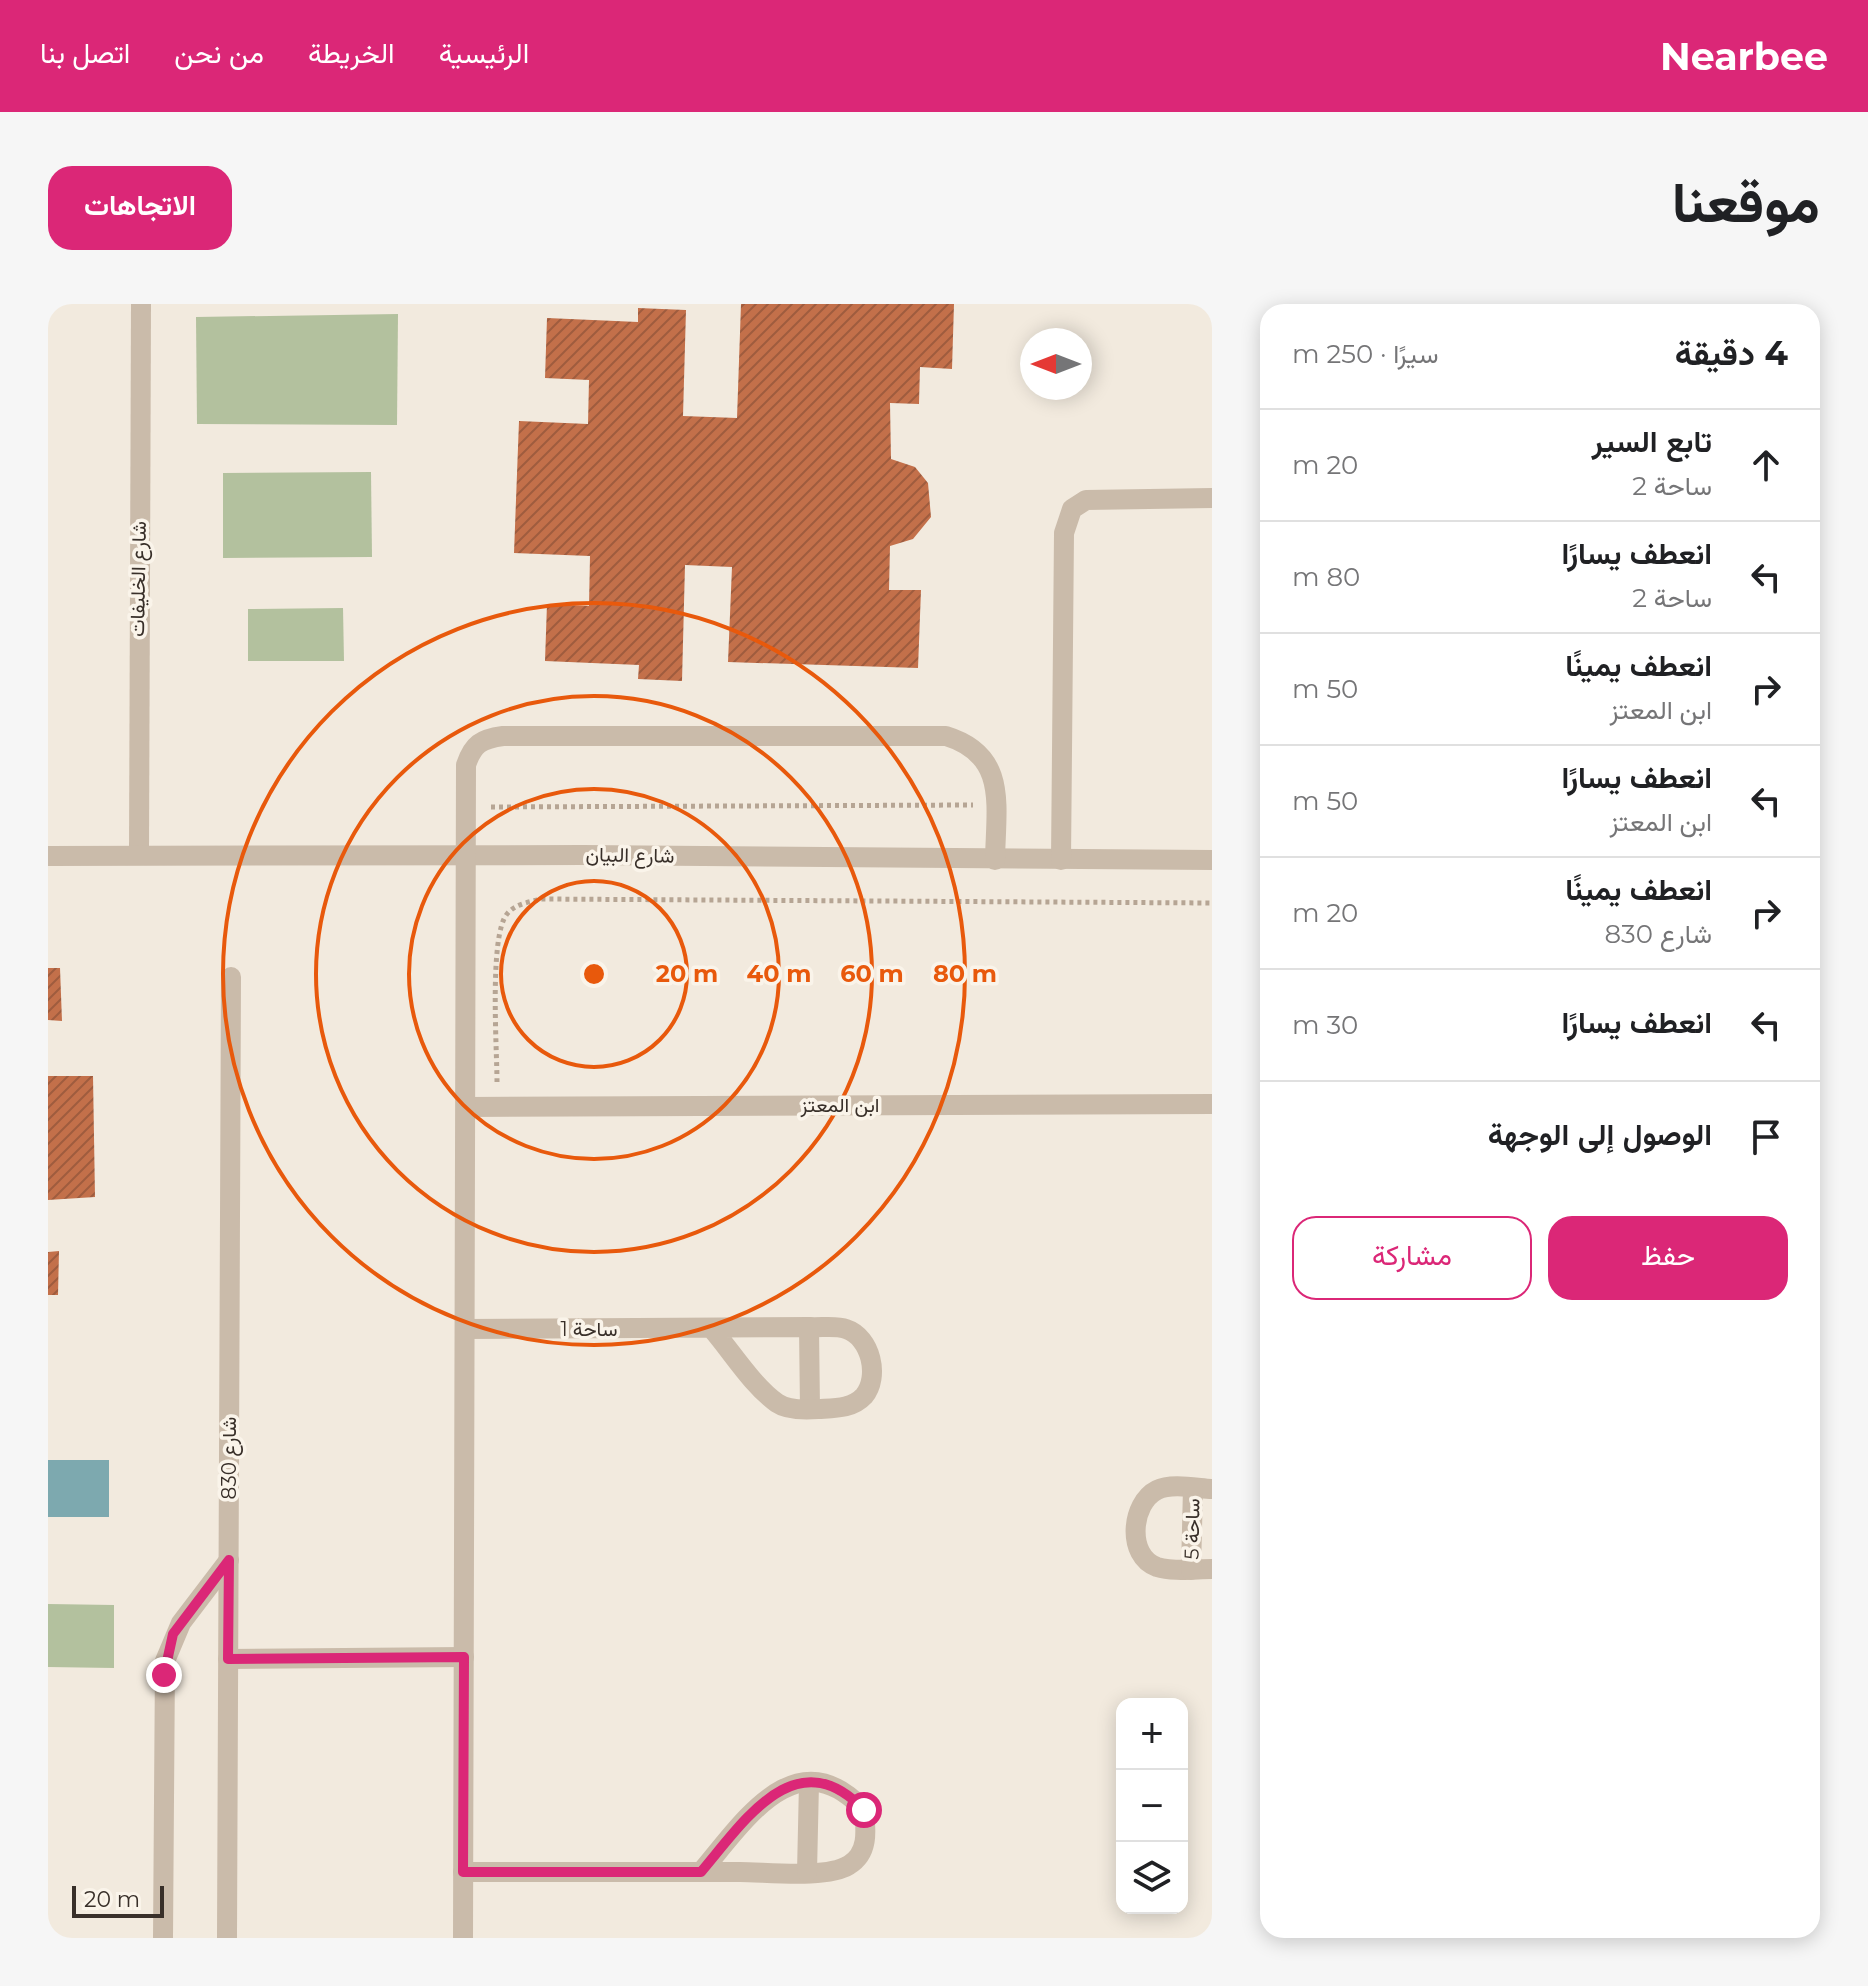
<!DOCTYPE html>
<html lang="ar">
<meta charset="utf-8">
<style>
body{margin:0;font-family:Montserrat,Vazirmatn,sans-serif;background:#f6f6f6;color:#202124;direction:rtl}
.controls{position:absolute;right:24px;bottom:24px;display:grid;overflow:hidden;border-radius:16px;box-shadow:0 4px 20px #0003}
.controls button{width:72px;height:72px;display:grid;place-items:center;padding:0;border:0;border-bottom:2px solid #e0e0e0;background:#fff;color:#202124;font:40px sans-serif}
.compass{position:absolute;left:972px;top:24px;width:72px;height:72px;border-radius:50%;background:#fff;box-shadow:0 4px 20px #0003;rotate:270deg}
.scale{position:absolute;left:24px;bottom:20px;width:92px;box-sizing:border-box;padding-left:8px;border:4px solid #382f29;border-top:0;font-size:22px;line-height:28px;white-space:nowrap;color:#382f29;-webkit-text-stroke:6px #faf4ea;paint-order:stroke}
.stop{position:absolute;width:24px;height:24px;margin:-18px;border:6px solid #db2777;border-radius:50%;background:#fff}
.stop.end{background:#db2777;border-color:#fff;box-shadow:0 2px 8px #0008}
.list{margin:0;padding:0;list-style:none}
h2{display:flex;justify-content:space-between;align-items:center;height:104px;margin:0;padding:0 32px;font-size:34px}
h2 small{font-size:26px;font-weight:400;color:#757577}
.list li{display:grid;grid-template-columns:52px 1fr auto;gap:24px;align-items:center;box-sizing:border-box;height:112px;padding:0 32px;border-top:2px solid #e0e0e0}
.list b{display:block;font-size:30px;white-space:nowrap}
.list p{margin:0;font-size:26px;white-space:nowrap;color:#757577}
.list em{font-size:26px;font-style:normal;color:#757577}
.actions{display:flex;gap:16px;padding:24px 32px}
.actions a{flex:1;padding:18px 0;border:2px solid #db2777;border-radius:24px;text-align:center;font-size:28px;color:#db2777}
.actions .main{background:#db2777;color:#fff}
.icon{flex:none;width:44px;height:44px;fill:none;stroke:currentColor;stroke-width:2;stroke-linecap:round;stroke-linejoin:round}
.map{position:relative;flex:none;width:1164px;height:1634px;overflow:hidden;direction:ltr;border-radius:24px}
header{display:flex;align-items:center;gap:48px;box-sizing:border-box;height:112px;padding:0 40px;background:#db2777;color:#fff}
header strong{font-size:38px}
nav{display:flex;gap:44px;margin-inline-start:auto;font-size:28px}
.intro{display:flex;align-items:center;justify-content:space-between;box-sizing:border-box;height:192px;padding:0 48px}
h1{margin:0;font-size:56px}
.button{padding:20px 36px;border-radius:24px;background:#db2777;color:#fff;font-size:28px;font-weight:700}
main{display:flex;gap:48px;padding:0 48px}
aside{flex:1;background:#fff;border-radius:24px;box-shadow:0 4px 20px #0003}
.map>svg:first-child{display:block}
.green{fill:#b3c19e}
.water{fill:#7da9af}
.building{fill:url(#building-hatch)}
.lines{fill:none;stroke-linecap:round;stroke-linejoin:round}
.path{stroke:#b6a594;stroke-width:5;stroke-dasharray:4 4;stroke-linecap:butt}
.minor{stroke:#cabbaa;stroke-width:20}
.route{stroke:#db2777;stroke-width:10}
.ring{fill:none;stroke:#e8590c;stroke-width:4}
.labels{text-anchor:middle;stroke-width:7;stroke-linejoin:round;paint-order:stroke}
.street-label{font-size:20px;fill:#382f29;stroke:#faf4ea}
.centre{fill:#e8590c;stroke:#faf4ea;stroke-width:4}
.ring-label{font-size:24px;text-anchor:middle;font-weight:bold;fill:#e8590c;stroke:#faf4ea;stroke-width:7;stroke-linejoin:round;paint-order:stroke}
</style>
<header>
<strong>Nearbee</strong>
<nav><a>الرئيسية</a><a>الخريطة</a><a>من نحن</a><a>اتصل بنا</a></nav>
</header>
<div class="intro"><h1>موقعنا</h1><a class="button">الاتجاهات</a></div>
<main>
<aside>
<h2>4 دقيقة<small>سيرًا · 250 m</small></h2>
<ul class="list">
<li><svg class="icon" aria-label="ahead" viewBox="0 0 24 24"><path d="M12 20V5M6 11l6-6 6 6"/></svg><div><b>تابع السير</b><p>ساحة 2</p></div><em>20 m</em></li>
<li><svg class="icon" aria-label="left" viewBox="0 0 24 24"><path d="M17 20v-9H6M10 6l-5 5 5 5"/></svg><div><b>انعطف يسارًا</b><p>ساحة 2</p></div><em>80 m</em></li>
<li><svg class="icon" aria-label="right" viewBox="0 0 24 24"><path d="M7 20v-9h11M14 6l5 5-5 5"/></svg><div><b>انعطف يمينًا</b><p>ابن المعتز</p></div><em>50 m</em></li>
<li><svg class="icon" aria-label="left" viewBox="0 0 24 24"><path d="M17 20v-9H6M10 6l-5 5 5 5"/></svg><div><b>انعطف يسارًا</b><p>ابن المعتز</p></div><em>50 m</em></li>
<li><svg class="icon" aria-label="right" viewBox="0 0 24 24"><path d="M7 20v-9h11M14 6l5 5-5 5"/></svg><div><b>انعطف يمينًا</b><p>شارع 830</p></div><em>20 m</em></li>
<li><svg class="icon" aria-label="left" viewBox="0 0 24 24"><path d="M17 20v-9H6M10 6l-5 5 5 5"/></svg><div><b>انعطف يسارًا</b></div><em>30 m</em></li>
<li><svg class="icon" aria-label="arrive" viewBox="0 0 24 24"><path d="M6 21V4h12l-3 4 3 4H6"/></svg><div><b>الوصول إلى الوجهة</b></div></li>
</ul>
<div class="actions"><a class="main">حفظ</a><a>مشاركة</a></div>
</aside>
<div class="map">
<svg width="1164" height="1634" viewBox="0 0 1164 1634">
<defs>
<pattern id="building-hatch" width="6" height="6" patternUnits="userSpaceOnUse" patternTransform="scale(2)"><rect width="6" height="6" fill="#c3704a"/><path d="M-1 1l2-2M0 6l6-6M5 7l2-2" fill="none" stroke="#9f5c3e"/></pattern>
</defs>
<rect width="100%" height="100%" fill="#f2eade"/>
<!-- green -->
<g class="green">
<path d="M350,10L349,121L149,120L148,13Z"/>
<path d="M323,168L324,253L175,254V169Z"/>
<path d="M295,304L296,357H200V305Z"/>
<path d="M0,1300L66,1301V1364L0,1363Z"/>
</g>
<!-- water -->
<rect class="water" x="0" y="1156" width="61" height="57"/>
<!-- building -->
<g class="building">
<path d="M693,0H906L904,65L872,63L871,100L842,99L843,155L867,163L880,179L883,213L865,235L842,242L841,286H873L870,364L680,358L684,263L637,261L634,377L590,375L591,361L497,357L499,300L541,302L542,252L466,249L471,117L540,120L541,76L497,74L499,14L590,18V4L638,6L635,112L689,114Z"/>
<path d="M0,664H12L14,717L0,716Z"/>
<path d="M0,772H45L47,893L0,896Z"/>
<path d="M11,947L10,991H0V948Z"/>
</g>
<g class="lines">
<!-- path -->
<g class="path">
<path d="M443,503L925,501"/>
<path d="M449,778C449,744 441,632 459,610C467,600 481,598 493,595L1164,599"/>
</g>
<!-- minor -->
<g class="minor">
<path d="M91,550L93,0"/>
<path d="M0,552L535,551L1164,556"/>
<path d="M1013,556L1016,229L1024,205L1038,196L1164,194"/>
<path d="M419,803L1164,800"/>
<path d="M761,1023L762,1105"/>
<path d="M418,1025L761,1023C772,1024 788,1021 798,1025C823,1033 832,1073 816,1092C804,1105 786,1104 770,1105C757,1106 739,1106 729,1099C704,1081 684,1048 664,1025"/>
<path d="M1164,1185C1148,1184 1123,1179 1109,1186C1083,1199 1078,1252 1109,1263C1125,1268 1147,1265 1164,1265"/>
<path d="M1143,1266L1145,1184"/>
<path d="M180,1355L416,1353"/>
<path d="M415,1568C507,1568 600,1568 692,1568C719,1568 779,1575 801,1561C821,1549 818,1526 816,1506C748,1433 695,1519 653,1568"/>
<path d="M759,1568L761,1479"/>
<path d="M115,1634L117,1357L133,1319L181,1256"/>
<path d="M179,1634L183,673"/>
<path d="M415,1634L418,461C425,440 433,435 455,432H898C960,451 948,501 947,556"/>
</g>
</g>
<g class="lines">
<!-- route -->
<path class="route" d="M116,1371L125,1330L181,1256L180,1355L416,1353L415,1568H653C695,1519 748,1434 816,1506"/>
</g>
<!-- distance rings -->
<g class="ring">
<circle cx="546" cy="670" r="93"/>
<circle cx="546" cy="670" r="185"/>
<circle cx="546" cy="670" r="278"/>
<circle cx="546" cy="670" r="371"/>
</g>
<g class="labels">
<!-- street labels -->
<g class="street-label">
<text transform="translate(90 275) rotate(-89)" y="7">شارع الخليفات</text>
<text transform="translate(582 551) rotate(1)" y="7">شارع البيان</text>
<text x="792" y="808">ابن المعتز</text>
<text x="541" y="1032">ساحة 1</text>
<text transform="translate(181 1154) rotate(-90)" y="7">شارع 830</text>
<text transform="translate(1144 1225) rotate(-89)" y="7">ساحة 5</text>
</g>
</g>
<circle cx="546" cy="670" r="12" class="centre"/>
<g class="ring-label">
<text x="639" y="678">20 m</text>
<text x="731" y="678">40 m</text>
<text x="824" y="678">60 m</text>
<text x="917" y="678">80 m</text>
</g>
</svg>
<div class="controls">
<button>+</button>
<button>−</button>
<button><svg class="icon" aria-label="layers" viewBox="0 0 24 24"><path d="M12 4l9 5-9 5-9-5zM3 14l9 5 9-5"/></svg></button>
</div>
<svg class="compass" viewBox="-18 -18 36 36"><path d="M0-13l5 13h-10z" fill="#e53935"/><path d="M0 13l5-13h-10z" fill="#757577"/></svg>
<div class="scale">20 m</div>
<div class="stop" style="left:816px;top:1506px"></div>
<div class="stop end" style="left:116px;top:1371px"></div>
</div>
</main>
